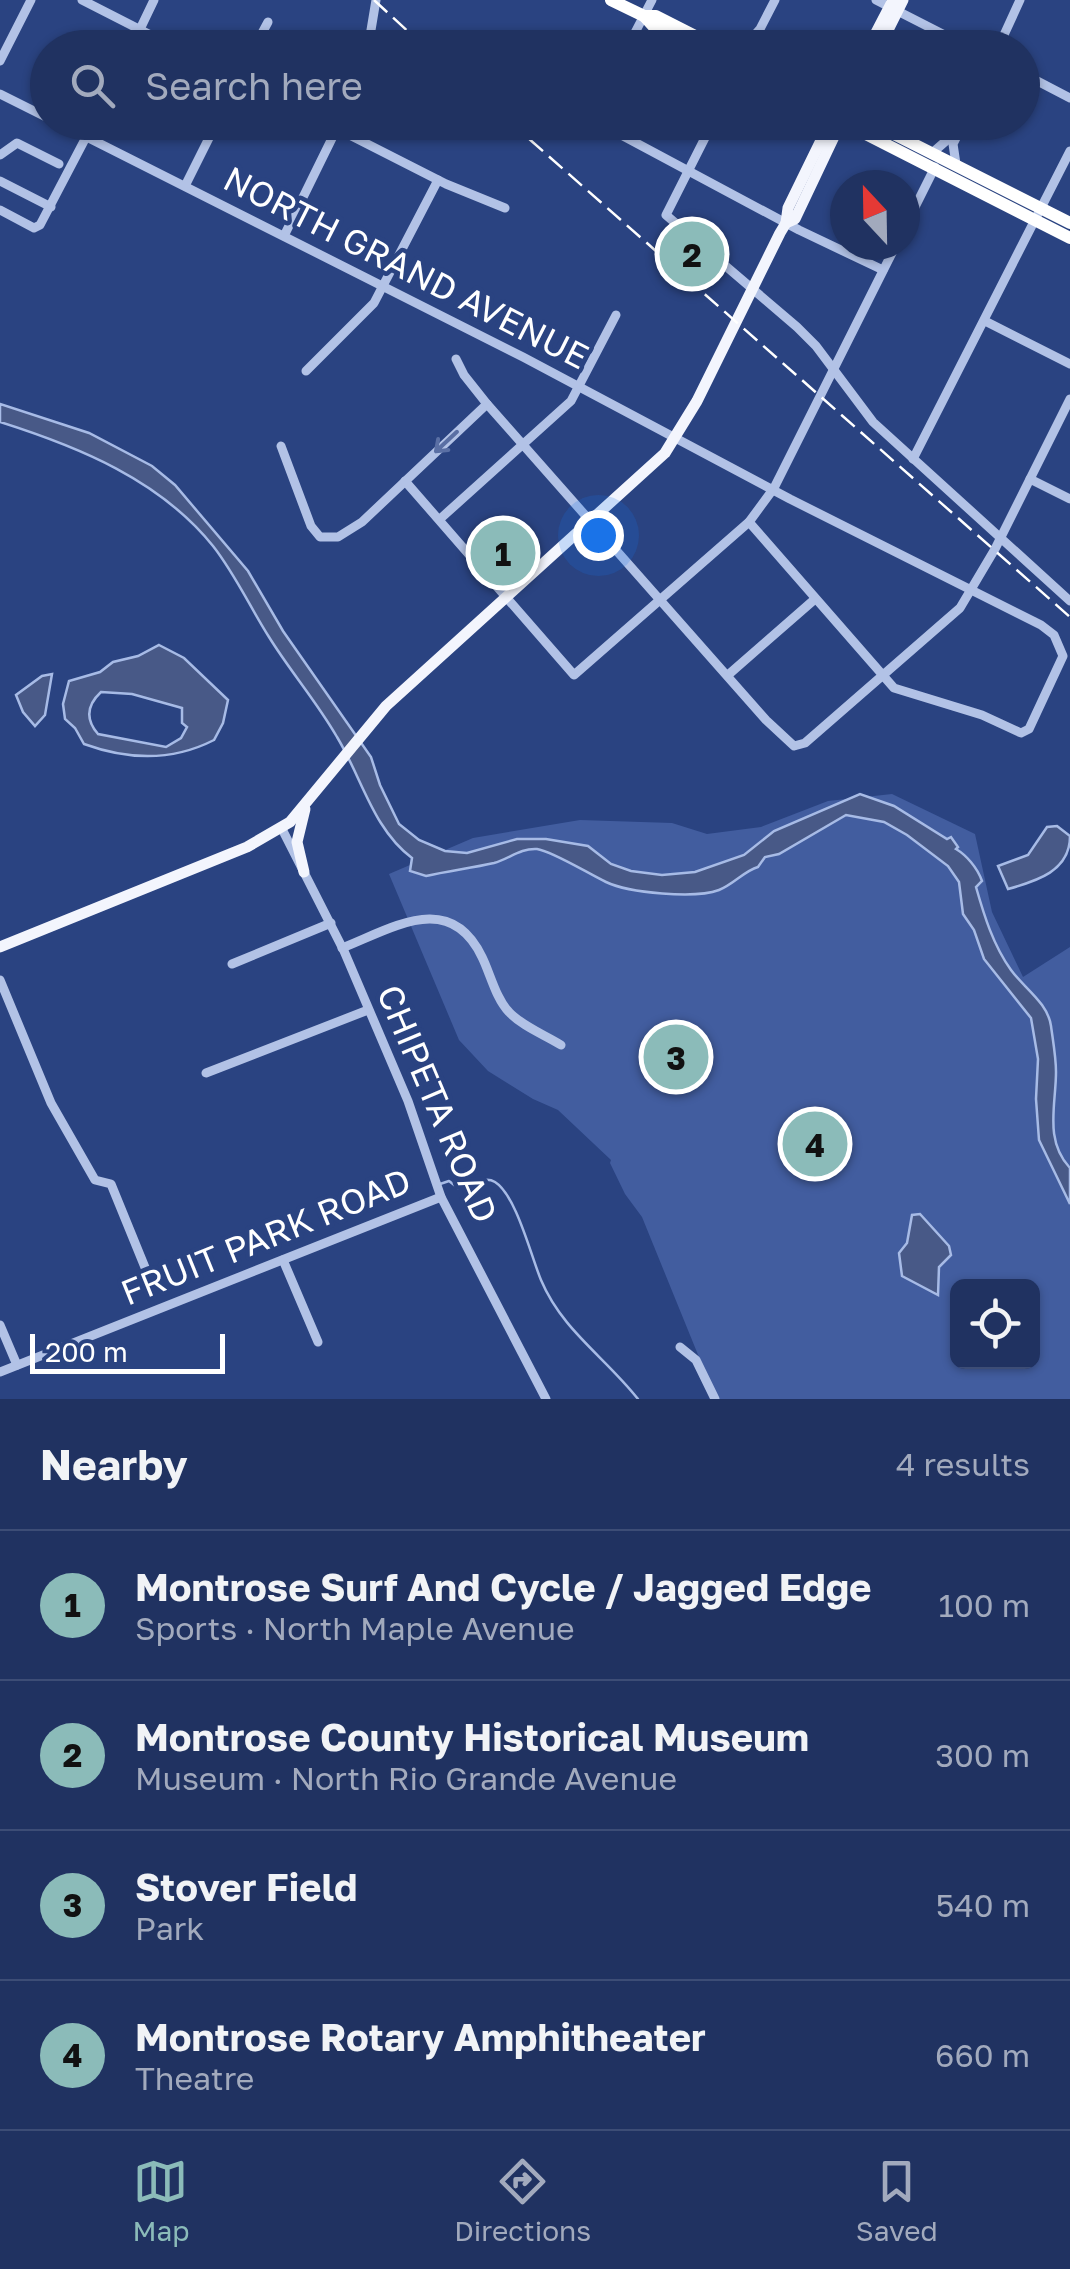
<!DOCTYPE html>
<meta charset="utf-8">
<style>
body{margin:0;font-family:"Golos Text",sans-serif;background:#283a67;color:#f1f3f6}
.controls{position:absolute;right:30px;bottom:30px;display:grid;overflow:hidden;border-radius:15px;box-shadow:0 2px 8px #0004}
.controls button{width:90px;height:90px;display:grid;place-items:center;padding:0;border:0;border-bottom:2px solid #3d4d76;background:#203261;color:#f1f3f6;font:50px sans-serif}
.compass{position:absolute;left:830px;top:170px;width:90px;height:90px;border-radius:50%;background:#203261;box-shadow:0 2px 8px #0004;rotate:338deg}
.scale{position:absolute;left:30px;bottom:25px;width:195px;box-sizing:border-box;padding-left:10px;border:5px solid #fff;border-top:0;font-size:28px;line-height:35px;white-space:nowrap;color:#fff;-webkit-text-stroke:8px #2a4381;paint-order:stroke}
.you{position:absolute;left:598px;top:535px;width:35px;height:35px;margin:-25px;border:8px solid #fff;border-radius:50%;background:#1a73e8;box-shadow:0 0 0 15px #1a73e833}
.badge{display:grid;place-items:center;width:65px;height:65px;border-radius:50%;background:#8bbbb9;color:#111;font-size:32px;font-weight:700}
.pin{position:absolute;translate:-50% -50%;border:5px solid #fff;box-shadow:0 2px 10px #0006}
.list{margin:0;padding:0;list-style:none}
h2{display:flex;justify-content:space-between;align-items:center;height:130px;margin:0;padding:0 40px;font-size:42px}
h2 small{font-size:32px;font-weight:400;color:#a2aabd}
.list li{display:grid;grid-template-columns:65px 1fr auto;gap:30px;align-items:center;box-sizing:border-box;height:150px;padding:0 40px;border-top:2px solid #3d4d76}
.list b{display:block;font-size:38px;white-space:nowrap}
.list p{margin:0;font-size:32px;white-space:nowrap;color:#a2aabd}
.list em{font-size:32px;font-style:normal;color:#a2aabd}
.icon{flex:none;width:55px;height:55px;fill:none;stroke:currentColor;stroke-width:2;stroke-linecap:round;stroke-linejoin:round}
.map{position:relative;flex:none;width:1070px;height:1399px;overflow:hidden}
.search{position:absolute;background:#203261;box-shadow:0 2px 8px #0004;left:30px;right:30px;top:30px;height:110px;display:flex;align-items:center;gap:25px;box-sizing:border-box;padding:0 35px;border-radius:55px;color:#a2aabd;font-size:38px}
.sheet{height:730px;background:#203261}
nav{display:flex;justify-content:space-around;align-items:center;box-sizing:border-box;height:140px;border-top:2px solid #3d4d76;background:#203261;font-size:28px;color:#a2aabd}
nav a{display:grid;justify-items:center;gap:5px}
nav .on{color:#8bbbb9}
.map>svg:first-child{display:block}
.green{fill:#425d9f;fill-rule:evenodd}
.water{fill:#485987;stroke:#a7bbe6;stroke-width:2.5;fill-rule:evenodd}
.lines{fill:none;stroke-linecap:round;stroke-linejoin:round}
.stream{stroke:#a7bbe6;stroke-width:2.5}
.minor{stroke:#b2c2e6;stroke-width:9}
.major{stroke:#f3f5fd;stroke-width:11}
.highway{stroke:#fff;stroke-width:12}
.rail{stroke:#fff;stroke-width:2.5;stroke-dasharray:18 8;stroke-linecap:butt}
.oneway{stroke:#5a6fa4}
.labels{text-anchor:middle;stroke-width:9;stroke-linejoin:round;paint-order:stroke}
.street-label{font-size:35px;fill:#fff;stroke:#2a4381}
</style>
<div class="map">
<svg width="1070" height="1399" viewBox="0 0 1070 1399">
<rect width="100%" height="100%" fill="#2a4381"/>
<!-- green -->
<path class="green" d="M892,794L975,834L992,912L1023,977L1070,947V1399H716L642,1217L625,1194L610,1163L611,1160L558,1110L533,1099L488,1071L459,1040L389,874L473,838L580,820L672,823L707,834L761,827L828,801ZM958,1286H1032V1362H958Z"/>
<!-- water -->
<g class="water">
<path d="M0,404L89,433L152,466L175,485L248,571L283,631L371,757L380,785L399,824L419,840L445,851L467,853L517,839H546L588,846L611,864L631,871L662,875L695,872L744,855L774,831L860,794L894,806L947,839L951,837L958,847L956,849C966,855 977,867 982,881L976,887C984,915 993,945 1011,970C1024,988 1048,1003 1051,1026C1053,1041 1056,1057 1056,1072C1056,1105 1044,1140 1070,1168V1204L1039,1140L1036,1099L1038,1059L1031,1018L984,959L974,930L963,914L959,882L948,866L907,835L884,822L846,815L779,854L765,857L758,867C744,871 734,884 719,890C695,899 629,893 606,882C589,874 552,851 537,849C520,848 509,859 494,863C472,868 448,871 426,876L410,871L412,858C373,829 362,778 337,737C317,702 290,671 269,637C250,607 235,574 213,546C160,480 79,447 0,422Z"/>
<path d="M159,645L184,658L228,700L223,723L214,740C173,761 128,760 84,744L75,728L65,719L63,704L69,681L100,672L113,662L138,656ZM101,692L132,694L182,708V723L187,727L181,738L166,747L98,734C85,719 87,705 101,692Z"/>
<path d="M52,674L45,715L35,726L23,712L16,695L42,676Z"/>
<path d="M1057,826L1070,836C1070,871 1037,881 1008,889L998,866L1028,855L1047,827Z"/>
<path d="M920,1214L949,1246L951,1255L939,1267L938,1295L902,1276L899,1253L907,1243L912,1215Z"/>
</g>
<g class="lines">
<!-- stream -->
<path class="stream" d="M440,1184L449,1181L458,1188C470,1186 484,1175 495,1182C516,1195 531,1256 541,1280C562,1330 605,1357 638,1399"/>
<!-- minor -->
<g class="minor">
<path d="M82,0L176,48"/>
<path d="M876,0L970,48"/>
<path d="M131,48L154,0"/>
<path d="M254,48L268,22"/>
<path d="M368,48L376,0"/>
<path d="M627,48L652,0"/>
<path d="M743,48L760,29L775,0"/>
<path d="M998,48L1020,0"/>
<path d="M0,61L31,0"/>
<path d="M1022,73L1070,98"/>
<path d="M0,94L48,118"/>
<path d="M57,122L523,357L790,499L1041,625L1054,635L1063,656L1029,729L1021,733L982,715L894,688L749,522"/>
<path d="M324,122L446,184L505,208"/>
<path d="M597,122L799,230L883,270"/>
<path d="M713,122L666,215L797,327L816,346L873,422L1070,601"/>
<path d="M931,154L947,140L957,122"/>
<path d="M0,155L17,143L59,164"/>
<path d="M956,164L953,144L964,122"/>
<path d="M0,181L51,207"/>
<path d="M185,186L217,122"/>
<path d="M0,210L34,228L40,225L94,122"/>
<path d="M905,227L935,167"/>
<path d="M284,236L340,122"/>
<path d="M985,321L1070,364"/>
<path d="M456,359L464,375L487,404L766,720L794,746L805,743L960,608L995,549L1070,399"/>
<path d="M306,371L374,303L438,180"/>
<path d="M281,446L311,526L320,537H338L362,522L487,404"/>
<path d="M913,459L1070,151"/>
<path d="M1030,479L1070,499"/>
<path d="M405,481L574,675L749,522L774,488L896,245"/>
<path d="M440,519L571,401L616,315"/>
<path d="M728,675L815,599"/>
<path d="M282,829L344,951L408,1101L441,1197L546,1399"/>
<path d="M342,948C393,928 450,890 482,957C490,973 496,999 509,1012C522,1026 545,1035 561,1045"/>
<path d="M232,964L331,923"/>
<path d="M0,980L51,1103L95,1180L111,1184L153,1287"/>
<path d="M206,1073L368,1010"/>
<path d="M283,1260L318,1342"/>
<path d="M0,1325L17,1365"/>
<path d="M680,1347L696,1360L715,1399"/>
<path d="M0,1372L441,1197"/>
</g>
<!-- major -->
<g class="major">
<path d="M868,48L893,0"/>
<path d="M879,48L903,0"/>
<path d="M786,223L788,208L830,122"/>
<path d="M304,872L297,842L305,809"/>
<path d="M0,947L247,847L290,822L386,706L665,453L697,401L780,233L786,223L795,219L841,122"/>
</g>
<!-- highway -->
<g class="highway">
<path d="M611,0L644,16H656L719,48"/>
<path d="M644,16L654,27L693,48"/>
<path d="M842,122L1070,238"/>
<path d="M870,122L1070,223"/>
</g>
<!-- rail -->
<g class="rail">
<path d="M374,0L426,48"/>
<path d="M510,122L1070,617"/>
</g>
</g>
<!-- one-way arrows -->
<defs><path id="oneway-shaft" d="M-6 0H5M1.5-3L5.5 0L1.5 3" fill="none" stroke-width="1.6" stroke-linecap="round" stroke-linejoin="round" transform="scale(2.5)"/></defs>
<use class="oneway" href="#oneway-shaft" transform="translate(446 442) rotate(137)"/>
<g class="labels">
<!-- street labels -->
<g class="street-label">
<text transform="translate(406 268) rotate(27)" y="12">NORTH GRAND AVENUE</text>
<text transform="translate(437 1104) rotate(67)" y="12">CHIPETA ROAD</text>
<text transform="translate(266 1237) rotate(-22)" y="12">FRUIT PARK ROAD</text>
</g>
</g>
</svg>
<div class="controls">
<button><svg class="icon" aria-label="locate" viewBox="0 0 24 24"><circle cx="12" cy="12" r="6"/><path d="M12 2v4M12 18v4M2 12h4M18 12h4"/></svg></button>
</div>
<svg class="compass" viewBox="-18 -18 36 36"><path d="M0-13l5 13h-10z" fill="#e53935"/><path d="M0 13l5-13h-10z" fill="#a2aabd"/></svg>
<div class="scale">200 m</div>
<div class="you"></div>
<div class="pin badge" style="left:503px;top:553px">1</div>
<div class="pin badge" style="left:692px;top:254px">2</div>
<div class="pin badge" style="left:676px;top:1057px">3</div>
<div class="pin badge" style="left:815px;top:1144px">4</div>
<div class="search"><svg class="icon" aria-label="search" viewBox="0 0 24 24"><circle cx="10" cy="10" r="6"/><path d="M15 15l6 6"/></svg>Search here</div>
</div>
<section class="sheet">
<h2>Nearby<small>4 results</small></h2>
<ul class="list">
<li><span class="badge">1</span><div><b>Montrose Surf And Cycle / Jagged Edge</b><p>Sports · North Maple Avenue</p></div><em>100 m</em></li>
<li><span class="badge">2</span><div><b>Montrose County Historical Museum</b><p>Museum · North Rio Grande Avenue</p></div><em>300 m</em></li>
<li><span class="badge">3</span><div><b>Stover Field</b><p>Park</p></div><em>540 m</em></li>
<li><span class="badge">4</span><div><b>Montrose Rotary Amphitheater</b><p>Theatre</p></div><em>660 m</em></li>
</ul>
</section>
<nav>
<a class="on"><svg class="icon" aria-label="map" viewBox="0 0 24 24"><path d="M3 6l6-2 6 2 6-2v14l-6 2-6-2-6 2zM9 4v14M15 6v14"/></svg>Map</a>
<a><svg class="icon" aria-label="directions" viewBox="0 0 24 24"><path d="M12 3l9 9-9 9-9-9zM9 14v-3h6M13 9l2 2-2 2"/></svg>Directions</a>
<a><svg class="icon" aria-label="saved" viewBox="0 0 24 24"><path d="M7 4h10v16l-5-4-5 4z"/></svg>Saved</a>
</nav>
